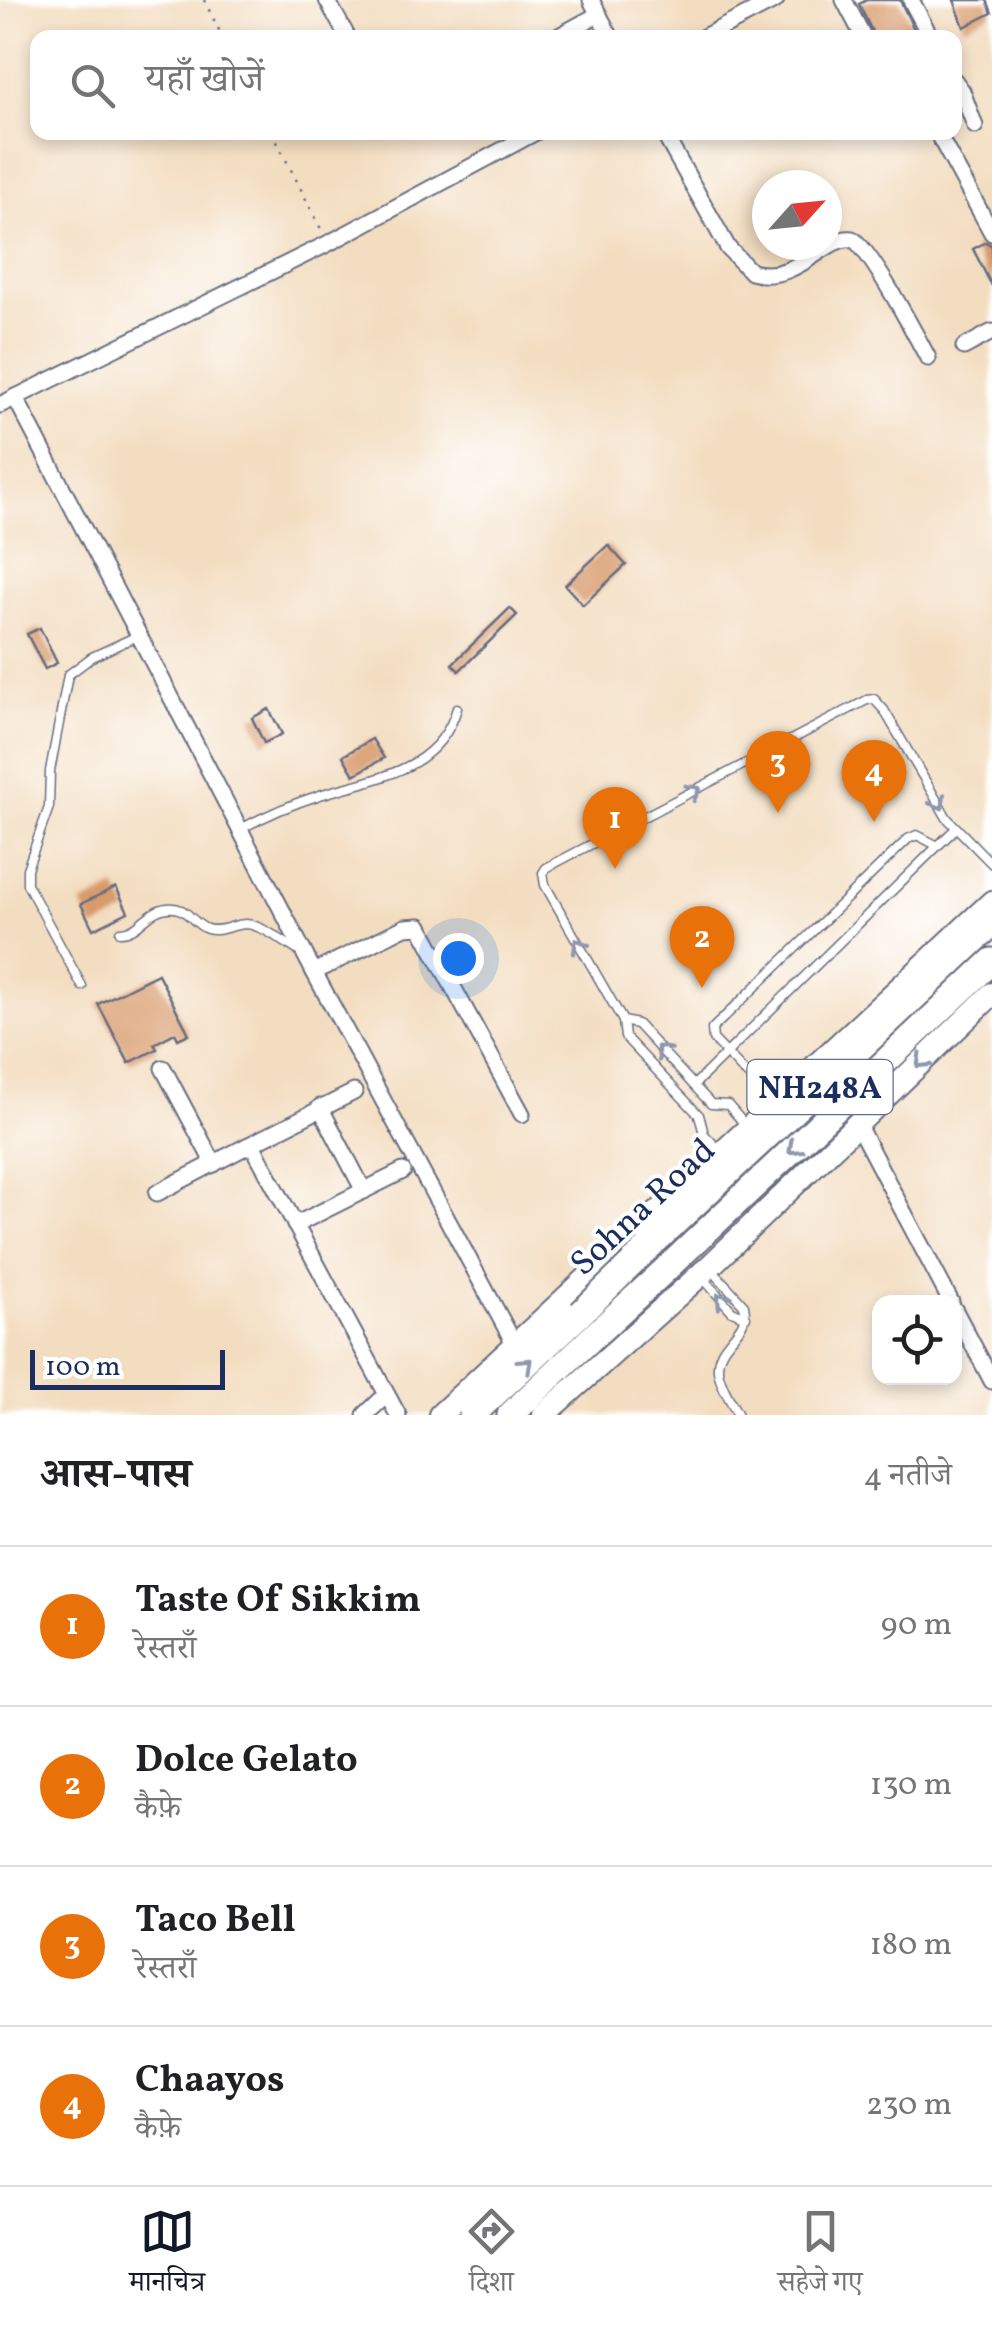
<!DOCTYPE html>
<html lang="hi">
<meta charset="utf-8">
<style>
body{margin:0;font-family:Vollkorn,"Noto Serif Devanagari",serif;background:#f6f6f6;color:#202124}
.controls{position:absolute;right:30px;bottom:30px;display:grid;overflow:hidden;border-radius:20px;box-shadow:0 5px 15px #0003}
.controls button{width:90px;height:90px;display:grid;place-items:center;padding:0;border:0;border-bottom:2px solid #e0e0e0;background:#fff;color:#202124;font:50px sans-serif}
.compass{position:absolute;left:752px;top:170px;width:90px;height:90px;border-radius:50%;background:#fff;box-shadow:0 5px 15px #0003;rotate:63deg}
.scale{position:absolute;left:30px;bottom:25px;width:195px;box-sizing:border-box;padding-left:10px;border:5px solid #1b2f5e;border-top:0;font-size:28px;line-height:35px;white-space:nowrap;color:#1b2f5e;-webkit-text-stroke:8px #fff;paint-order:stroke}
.you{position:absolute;left:458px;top:958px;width:35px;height:35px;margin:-25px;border:8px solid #fff;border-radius:50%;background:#1a73e8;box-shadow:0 0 0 15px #1a73e833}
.badge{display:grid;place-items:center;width:65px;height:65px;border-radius:50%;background:#111827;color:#fff;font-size:32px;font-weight:700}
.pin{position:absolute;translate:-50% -82px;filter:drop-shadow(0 2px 5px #0008)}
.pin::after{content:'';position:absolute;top:52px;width:35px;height:30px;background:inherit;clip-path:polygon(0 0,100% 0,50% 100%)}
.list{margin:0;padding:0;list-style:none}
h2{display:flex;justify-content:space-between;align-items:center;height:130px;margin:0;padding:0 40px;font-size:42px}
h2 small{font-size:32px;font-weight:400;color:#757577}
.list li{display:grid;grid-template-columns:65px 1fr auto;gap:30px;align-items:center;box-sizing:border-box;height:160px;padding:0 40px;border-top:2px solid #e0e0e0}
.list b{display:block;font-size:38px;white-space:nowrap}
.list p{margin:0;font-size:32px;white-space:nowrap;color:#757577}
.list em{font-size:32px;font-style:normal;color:#757577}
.icon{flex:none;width:55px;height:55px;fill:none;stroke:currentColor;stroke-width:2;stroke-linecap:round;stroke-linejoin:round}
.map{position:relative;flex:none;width:992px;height:1415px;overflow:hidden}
.search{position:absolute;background:#fff;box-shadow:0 5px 15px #0003;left:30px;right:30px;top:30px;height:110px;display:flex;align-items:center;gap:25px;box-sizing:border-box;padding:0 35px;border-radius:20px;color:#757577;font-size:38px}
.sheet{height:770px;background:#fff}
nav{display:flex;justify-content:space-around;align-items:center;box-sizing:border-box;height:140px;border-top:2px solid #e0e0e0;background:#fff;font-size:28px;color:#757577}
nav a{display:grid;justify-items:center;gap:5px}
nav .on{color:#111827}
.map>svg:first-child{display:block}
.building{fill:#d89a6b}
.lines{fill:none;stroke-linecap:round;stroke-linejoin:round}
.service-casing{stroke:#676c80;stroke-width:11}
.minor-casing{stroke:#676c80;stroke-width:19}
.secondary-casing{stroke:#676c80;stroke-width:26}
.trunk-casing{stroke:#676c80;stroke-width:29}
.path{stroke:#676c80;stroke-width:2.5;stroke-dasharray:2.5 8;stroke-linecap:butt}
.service{stroke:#fff;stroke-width:8}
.minor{stroke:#fff;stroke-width:15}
.secondary{stroke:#fff;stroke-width:22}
.trunk{stroke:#fff;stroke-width:25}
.trunk-bridge-casing{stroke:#676c80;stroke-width:29;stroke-linecap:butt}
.trunk-bridge{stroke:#fff;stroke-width:25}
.oneway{stroke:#8d97ae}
.labels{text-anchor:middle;stroke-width:8;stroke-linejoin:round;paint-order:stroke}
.shield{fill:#fff;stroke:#5f6d8e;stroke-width:2.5}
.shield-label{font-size:32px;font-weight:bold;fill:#1b2f5e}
.street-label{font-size:35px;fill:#1b2f5e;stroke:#fff}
</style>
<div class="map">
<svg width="992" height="1415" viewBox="0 0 992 1415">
<rect width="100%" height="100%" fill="#fff"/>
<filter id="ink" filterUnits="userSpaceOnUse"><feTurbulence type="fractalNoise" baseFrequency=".01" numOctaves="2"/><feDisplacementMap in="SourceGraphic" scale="20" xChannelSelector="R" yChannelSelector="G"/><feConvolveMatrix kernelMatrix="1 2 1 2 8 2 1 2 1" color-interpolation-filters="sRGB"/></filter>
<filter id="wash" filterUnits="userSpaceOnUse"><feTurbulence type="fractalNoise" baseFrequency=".0048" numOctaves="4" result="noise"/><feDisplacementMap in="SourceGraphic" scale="40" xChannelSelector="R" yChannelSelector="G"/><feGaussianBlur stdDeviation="2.25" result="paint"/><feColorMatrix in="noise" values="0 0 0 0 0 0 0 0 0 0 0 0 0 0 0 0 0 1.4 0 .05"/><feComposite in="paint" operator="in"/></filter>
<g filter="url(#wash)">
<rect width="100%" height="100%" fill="#f3ddc0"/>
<g id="blocks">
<!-- building -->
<g class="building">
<path d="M867,0H900L918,38H875L859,4Z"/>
<path d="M954,0H987L992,13L964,27Z"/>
<path d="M986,242L992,246V286L973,249Z"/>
<path d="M608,545L626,565L583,605L565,585Z"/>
<path d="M510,608L517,615L459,671L452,664Z"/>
<path d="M40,628L57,663L45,669L27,634Z"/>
<path d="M269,709L282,734L264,743L252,718Z"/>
<path d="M372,739L384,758L354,775L343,756Z"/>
<path d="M116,887L128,912L93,929L81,904Z"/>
<path d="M158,974L189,1034L178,1039L175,1033L154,1044L157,1049L129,1063L98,1004Z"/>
</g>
</g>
</g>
<g filter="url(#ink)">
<use href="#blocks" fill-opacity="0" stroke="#676c80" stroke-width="2.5"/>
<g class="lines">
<defs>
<g id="service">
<path d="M241,829C266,815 292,804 320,795C374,778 439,772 457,708"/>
<path d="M120,932C138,933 147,910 167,908C187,905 191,923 207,929C221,933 233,924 246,924C263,925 287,945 302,953"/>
<path d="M82,986L27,884V869L49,807L50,771L68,675L92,657L137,636"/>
<path d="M623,1021L637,1024L711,1104L728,1105L747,1127"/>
<path d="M694,1085L955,829"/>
<path d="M771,1100L713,1039L712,1029L908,839L917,835L936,845"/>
<path d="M720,1151L704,1134L699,1115L625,1037L623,1021L545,885L543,873L546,868L867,700L874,699L884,710L947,818L992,864"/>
<path d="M713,1271L744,1305C751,1333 716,1340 718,1370C720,1385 731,1401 738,1415"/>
<path d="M703,1278L732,1311L746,1317"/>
</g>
<g id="minor">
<path d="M327,0L348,38"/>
<path d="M591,0L611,38"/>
<path d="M844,0L864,38"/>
<path d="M911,0L931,38"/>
<path d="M555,38L599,14"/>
<path d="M702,38L776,0"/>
<path d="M954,80L962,91L975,126"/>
<path d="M663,132L728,248L751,272C797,285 825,235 852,239C866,241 919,341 928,358"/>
<path d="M939,136L992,233"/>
<path d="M964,347L992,332"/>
<path d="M15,397L314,972L515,1345"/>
<path d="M0,405L329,243L536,132"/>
<path d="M314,972L405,927L420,926L522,1114"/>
<path d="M163,1068L214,1164"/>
<path d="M320,1107L364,1191"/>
<path d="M857,1124L951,1302"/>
<path d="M247,1146L354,1092"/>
<path d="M157,1193L247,1146L254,1148L398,1415"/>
<path d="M295,1225L403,1171"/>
<path d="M954,1309L992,1381"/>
<path d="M365,1415L386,1395"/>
</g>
<g id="secondary">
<path d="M440,1415L992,902"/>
<path d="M544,1415L709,1267L992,994"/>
</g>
<g id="trunk">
<path d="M647,1249L992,924"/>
<path d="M665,1270L992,961"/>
<path d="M472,1415L581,1313"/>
<path d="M510,1415L597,1333"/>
</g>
</defs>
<!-- service casing -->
<use href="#service" class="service-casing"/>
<!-- minor casing -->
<use href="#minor" class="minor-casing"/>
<!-- secondary casing -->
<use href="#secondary" class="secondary-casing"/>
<!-- trunk casing -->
<use href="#trunk" class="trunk-casing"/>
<!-- path -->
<g class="path">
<path d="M204,0L223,38"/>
<path d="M272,132L323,233"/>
</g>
<!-- service -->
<use href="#service" class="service"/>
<!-- minor -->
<use href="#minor" class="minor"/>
<!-- secondary -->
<use href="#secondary" class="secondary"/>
<!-- trunk -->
<use href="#trunk" class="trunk"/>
<defs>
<g id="trunk-bridge">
<path d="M581,1313L647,1249"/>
<path d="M597,1333L665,1270"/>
</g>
</defs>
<!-- trunk-bridge casing -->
<use href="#trunk-bridge" class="trunk-bridge-casing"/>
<!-- trunk-bridge -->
<use href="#trunk-bridge" class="trunk-bridge"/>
</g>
<!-- one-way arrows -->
<defs><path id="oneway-chevron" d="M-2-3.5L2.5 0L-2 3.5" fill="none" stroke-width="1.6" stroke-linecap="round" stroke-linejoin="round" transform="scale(2.5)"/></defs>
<g class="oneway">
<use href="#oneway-chevron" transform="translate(694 791) rotate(-28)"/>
<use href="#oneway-chevron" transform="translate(939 803) rotate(60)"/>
<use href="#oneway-chevron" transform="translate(579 945) rotate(-120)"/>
<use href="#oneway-chevron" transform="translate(662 1051) rotate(-133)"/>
<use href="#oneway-chevron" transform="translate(922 1062) rotate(136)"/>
<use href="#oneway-chevron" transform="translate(794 1148) rotate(137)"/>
<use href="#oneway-chevron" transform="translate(722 1299) rotate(-132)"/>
<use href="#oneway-chevron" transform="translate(526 1364) rotate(-43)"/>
</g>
</g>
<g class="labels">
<!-- shield labels -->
<rect class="shield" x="747.5" y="1060" width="145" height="54" rx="8"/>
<g class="shield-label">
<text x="820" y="1098">NH248A</text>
</g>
<!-- street labels -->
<g class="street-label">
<text transform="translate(642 1206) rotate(-43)" y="12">Sohna Road</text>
</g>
</g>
</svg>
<div class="controls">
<button><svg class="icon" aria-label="locate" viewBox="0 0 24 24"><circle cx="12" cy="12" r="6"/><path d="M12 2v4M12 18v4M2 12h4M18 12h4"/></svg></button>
</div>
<svg class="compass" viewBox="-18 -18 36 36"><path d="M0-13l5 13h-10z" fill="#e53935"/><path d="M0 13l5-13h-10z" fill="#757577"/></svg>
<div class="scale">100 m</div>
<div class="you"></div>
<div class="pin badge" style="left:615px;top:869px;background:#e8710a">1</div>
<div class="pin badge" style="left:702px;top:988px;background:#e8710a">2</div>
<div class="pin badge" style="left:778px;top:813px;background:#e8710a">3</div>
<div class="pin badge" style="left:874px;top:822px;background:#e8710a">4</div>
<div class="search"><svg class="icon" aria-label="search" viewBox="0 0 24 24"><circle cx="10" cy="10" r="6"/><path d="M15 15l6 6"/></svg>यहाँ खोजें</div>
</div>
<section class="sheet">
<h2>आस-पास<small>4 नतीजे</small></h2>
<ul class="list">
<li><span class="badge" style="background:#e8710a">1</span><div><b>Taste Of Sikkim</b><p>रेस्तराँ</p></div><em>90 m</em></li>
<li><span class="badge" style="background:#e8710a">2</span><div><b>Dolce Gelato</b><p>कैफ़े</p></div><em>130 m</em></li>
<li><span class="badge" style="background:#e8710a">3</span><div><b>Taco Bell</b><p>रेस्तराँ</p></div><em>180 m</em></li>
<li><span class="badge" style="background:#e8710a">4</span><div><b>Chaayos</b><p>कैफ़े</p></div><em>230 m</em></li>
</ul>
</section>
<nav>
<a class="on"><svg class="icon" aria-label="map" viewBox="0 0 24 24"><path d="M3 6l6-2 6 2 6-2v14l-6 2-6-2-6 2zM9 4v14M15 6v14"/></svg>मानचित्र</a>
<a><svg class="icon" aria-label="directions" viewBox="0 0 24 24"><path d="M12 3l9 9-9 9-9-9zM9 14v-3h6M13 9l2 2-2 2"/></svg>दिशा</a>
<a><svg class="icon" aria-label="saved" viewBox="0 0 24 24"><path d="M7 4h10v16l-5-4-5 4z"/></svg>सहेजे गए</a>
</nav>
